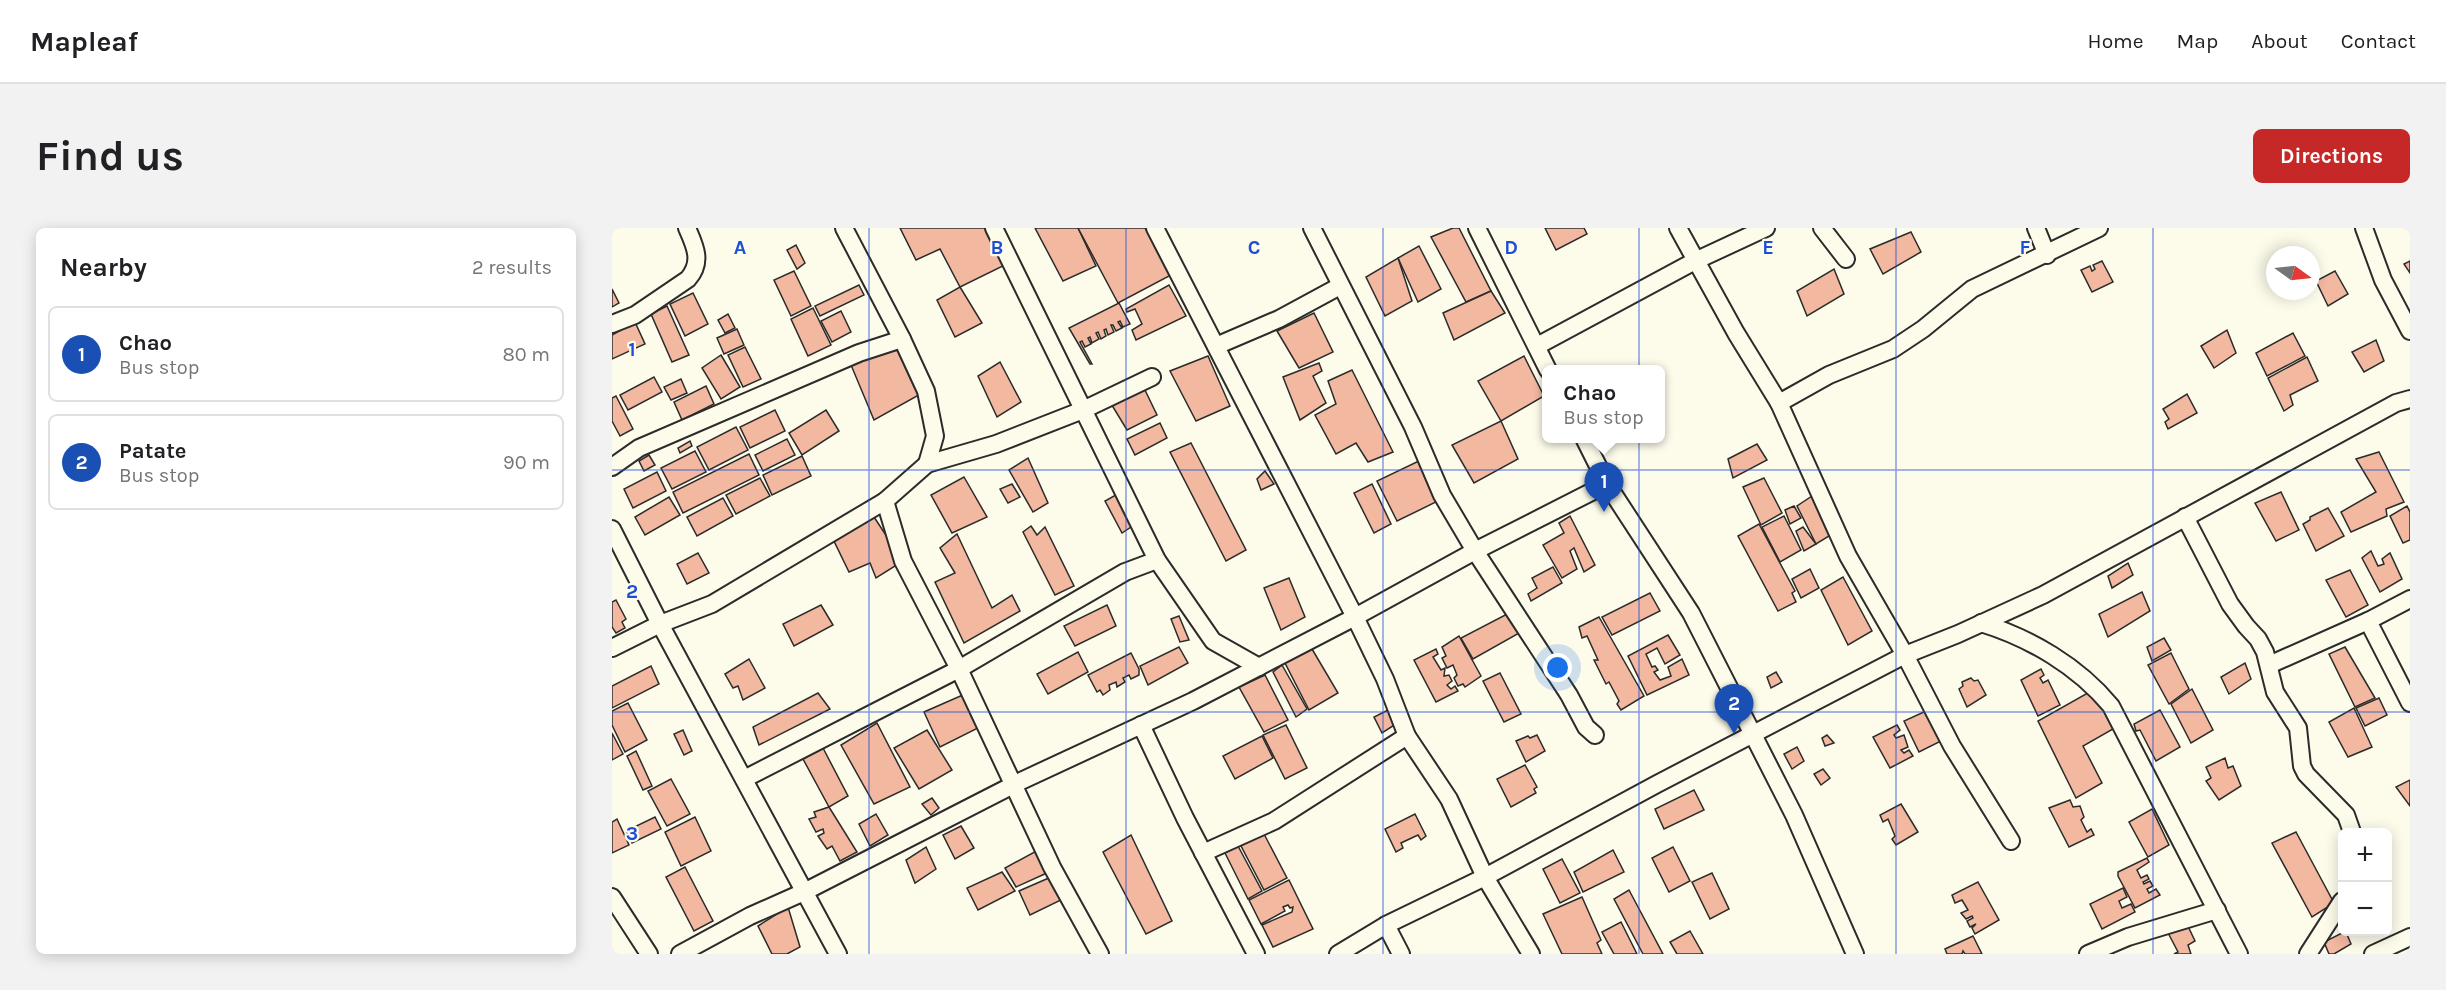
<!DOCTYPE html>
<meta charset="utf-8">
<style>
body{margin:0;font-family:Karla,sans-serif;background:#f2f2f2;color:#202124}
.controls{position:absolute;right:18px;bottom:18px;display:grid;overflow:hidden;border-radius:9px;box-shadow:0 3px 15px #0003}
.controls button{width:54px;height:54px;display:grid;place-items:center;padding:0;border:0;border-bottom:2px solid #e0e0e0;background:#fff;color:#202124;font:30px sans-serif}
.compass{position:absolute;left:1654px;top:18px;width:54px;height:54px;border-radius:50%;background:#fff;box-shadow:0 3px 15px #0003;rotate:105deg}
.you{position:absolute;left:946px;top:440px;width:21px;height:21px;margin:-15px;border:4px solid #fff;border-radius:50%;background:#1a73e8;box-shadow:0 0 0 9px #1a73e833}
.badge{display:grid;place-items:center;width:39px;height:39px;border-radius:50%;background:#c62828;color:#fff;font-size:20px;font-weight:700}
.pin{position:absolute;translate:-50% -50px;filter:drop-shadow(0 2px 3px #0008)}
.pin::after{content:'';position:absolute;top:32px;width:21px;height:18px;background:inherit;clip-path:polygon(0 0,100% 0,50% 100%)}
.popup{position:absolute;left:930px;top:137px;width:123px;height:78px;box-sizing:border-box;display:grid;place-content:center;border-radius:9px;background:#fff;filter:drop-shadow(0 2px 4px #0005);font-size:20px;white-space:nowrap;color:#757577}
.popup b{font-size:22px;color:#202124}
.popup::after{content:'';position:absolute;left:50%;top:100%;margin-left:-12px;border:12px solid transparent;border-top-color:#fff}
.list{margin:0;padding:0;list-style:none}
h2{display:flex;justify-content:space-between;align-items:center;height:78px;margin:0;padding:0 24px;font-size:26px}
h2 small{font-size:20px;font-weight:400;color:#757577}
.list li{display:grid;grid-template-columns:39px 1fr auto;gap:18px;align-items:center;box-sizing:border-box;height:96px;margin:0 12px 12px;padding:0 12px;border:2px solid #e0e0e0;border-radius:9px}
.list b{display:block;font-size:22px;white-space:nowrap}
.list p{margin:0;font-size:20px;white-space:nowrap;color:#757577}
.list em{font-size:20px;font-style:normal;color:#757577}
.map{position:relative;flex:none;width:1798px;height:726px;overflow:hidden;border-radius:9px}
header{display:flex;align-items:center;gap:36px;box-sizing:border-box;height:84px;padding:0 30px;background:#fff;border-bottom:2px solid #e0e0e0}
header strong{font-size:28px}
nav{display:flex;gap:33px;margin-inline-start:auto;font-size:21px}
.intro{display:flex;align-items:center;justify-content:space-between;box-sizing:border-box;height:144px;padding:0 36px}
h1{margin:0;font-size:42px}
.button{padding:15px 27px;border-radius:9px;background:#c62828;color:#fff;font-size:21px;font-weight:700}
main{display:flex;gap:36px;padding:0 36px}
aside{flex:1;background:#fff;border-radius:9px;box-shadow:0 3px 15px #0003}
.map>svg:first-child{display:block}
.building{fill:#f2b8a0;stroke:#2b2b2b;stroke-width:1.5}
.lines{fill:none;stroke-linecap:round;stroke-linejoin:round}
.minor-casing{stroke:#2b2b2b;stroke-width:20}
.minor{stroke:#fdfbea;stroke-width:16}
.grid{fill:none;stroke:#1d4ed8;stroke-width:1.5;stroke-opacity:0.55}
.grid-label{font-size:20px;text-anchor:middle;font-weight:bold;fill:#1d4ed8;stroke:#fdfbea;stroke-width:4.5;stroke-linejoin:round;paint-order:stroke}
</style>
<header>
<strong>Mapleaf</strong>
<nav><a>Home</a><a>Map</a><a>About</a><a>Contact</a></nav>
</header>
<div class="intro"><h1>Find us</h1><a class="button">Directions</a></div>
<main>
<aside>
<h2>Nearby<small>2 results</small></h2>
<ul class="list">
<li><span class="badge" style="background:#1a4fb4">1</span><div><b>Chao</b><p>Bus stop</p></div><em>80 m</em></li>
<li><span class="badge" style="background:#1a4fb4">2</span><div><b>Patate</b><p>Bus stop</p></div><em>90 m</em></li>
</ul>
</aside>
<div class="map">
<svg width="1798" height="726" viewBox="0 0 1798 726">
<rect width="100%" height="100%" fill="#fdfbea"/>
<!-- building -->
<g class="building">
<path d="M288,0H379L397,35L348,59L328,21L304,32Z"/>
<path d="M423,0H466L484,38L451,53Z"/>
<path d="M466,0H533L559,47L506,75Z"/>
<path d="M841,0H847L879,63L854,74L819,9Z"/>
<path d="M933,0H972L975,6L944,22Z"/>
<path d="M1299,4L1309,24L1271,46L1258,21Z"/>
<path d="M184,17L193,35L185,41L175,22Z"/>
<path d="M807,18L829,61L806,74L786,30Z"/>
<path d="M786,30L800,73L773,88L754,49Z"/>
<path d="M1490,33L1501,54L1480,64L1469,42L1478,38L1480,43L1483,41L1481,37Z"/>
<path d="M1798,33V45L1792,36Z"/>
<path d="M1222,41L1232,66L1195,88L1185,63Z"/>
<path d="M182,43L199,78L179,88L162,52Z"/>
<path d="M1723,43L1736,66L1716,78L1704,53Z"/>
<path d="M247,57L252,67L208,88L203,78Z"/>
<path d="M557,57L574,88L524,112L520,102L530,96L523,81L515,84L514,81Z"/>
<path d="M348,59L370,95L343,109L325,72Z"/>
<path d="M0,61L7,75L0,79Z"/>
<path d="M879,63L893,85L842,112L831,85Z"/>
<path d="M81,65L96,96L73,108L58,76Z"/>
<path d="M507,75L518,96L511,99L508,93L506,94L510,100L504,103L501,97H499L502,104L496,107L494,101L492,102L494,108L489,111L486,104L484,105L487,111L480,115L478,109L476,110L479,116L473,119L470,113L468,114L480,136H478L457,100Z"/>
<path d="M55,78L77,127L60,134L39,86Z"/>
<path d="M201,80L219,117L196,128L179,91Z"/>
<path d="M229,83L239,104L220,114L209,93Z"/>
<path d="M702,85L721,124L687,140L665,103Z"/>
<path d="M116,86L123,100L113,105L106,92Z"/>
<path d="M23,94L33,116L0,131V107Z"/>
<path d="M125,101L132,117L112,126L105,110Z"/>
<path d="M1615,102L1624,125L1602,140L1589,118Z"/>
<path d="M1681,105L1693,128L1655,148L1644,125Z"/>
<path d="M1764,112L1772,133L1752,144L1740,124Z"/>
<path d="M286,116L314,163L262,192L239,137Z"/>
<path d="M133,119L149,151L131,159L116,127Z"/>
<path d="M109,127L128,159L109,171L90,140Z"/>
<path d="M596,128L618,178L584,193L558,143Z"/>
<path d="M912,128L932,168L889,193L866,153Z"/>
<path d="M1695,129L1706,153L1678,167L1681,177L1672,183L1656,150Z"/>
<path d="M388,134L409,174L385,189L366,148Z"/>
<path d="M707,135L710,143L701,148L714,175L688,192L671,149Z"/>
<path d="M740,142L781,224L756,234L744,215L724,226L703,187L724,176L716,153Z"/>
<path d="M42,149L50,164L16,182L8,167Z"/>
<path d="M69,151L75,165L59,172L52,159Z"/>
<path d="M94,158L102,176L70,192L62,174Z"/>
<path d="M531,158L545,187L515,202L498,174Z"/>
<path d="M1575,166L1585,185L1556,201L1553,194L1557,191L1551,181Z"/>
<path d="M4,168L21,201L8,208L0,193V170Z"/>
<path d="M163,182L173,203L138,220L128,199Z"/>
<path d="M214,182L227,203L190,227L177,205Z"/>
<path d="M889,193L906,231L862,255L840,217Z"/>
<path d="M548,195L555,210L523,227L515,211Z"/>
<path d="M124,199L136,222L97,242L85,219Z"/>
<path d="M175,211L183,227L151,243L143,227Z"/>
<path d="M78,213L80,218L68,225L66,220Z"/>
<path d="M579,215L634,322L614,333L558,224Z"/>
<path d="M1145,216L1155,232L1121,250L1116,231Z"/>
<path d="M83,223L94,244L60,261L49,240Z"/>
<path d="M1767,224L1792,274L1774,281L1775,288L1739,304L1729,284L1764,264L1744,231Z"/>
<path d="M137,226L147,247L71,285L61,264Z"/>
<path d="M37,227L43,237L32,243L27,233Z"/>
<path d="M190,228L199,248L160,267L151,247Z"/>
<path d="M416,230L436,275L421,284L397,242Z"/>
<path d="M811,231L830,271L785,293L765,253Z"/>
<path d="M653,243L662,256L649,262L645,251Z"/>
<path d="M45,244L54,263L21,280L12,261Z"/>
<path d="M352,249L375,289L340,305L319,267Z"/>
<path d="M148,250L158,268L124,286L114,267Z"/>
<path d="M1152,250L1170,285L1149,297L1131,259Z"/>
<path d="M400,256L408,269L396,275L388,261Z"/>
<path d="M760,256L779,296L762,305L742,265Z"/>
<path d="M509,264L525,295L510,305L493,273Z"/>
<path d="M1669,264L1687,302L1664,313L1643,275Z"/>
<path d="M1203,266L1222,305L1204,316L1185,278Z"/>
<path d="M57,269L68,287L33,307L23,289Z"/>
<path d="M111,270L121,288L85,308L75,289Z"/>
<path d="M1182,278L1189,290L1178,296L1173,282Z"/>
<path d="M1795,278L1798,284V312L1791,315L1778,288Z"/>
<path d="M1716,280L1732,308L1704,323L1691,296L1698,292V289Z"/>
<path d="M958,288L983,337L972,344L962,320L958,323L965,341L950,350L931,317L952,305L947,295Z"/>
<path d="M1172,288L1189,322L1168,334L1150,299Z"/>
<path d="M262,289L291,333L264,350L258,335L237,344L220,309Z"/>
<path d="M1147,296L1183,363L1180,365L1184,374L1166,383L1126,308Z"/>
<path d="M419,298L425,307L433,299L462,358L443,367L411,304Z"/>
<path d="M1191,299L1204,316L1192,323L1184,303Z"/>
<path d="M345,306L380,380L400,367L408,383L352,415L323,354L343,345L328,320Z"/>
<path d="M1759,323L1766,338L1772,336L1770,331L1778,325L1790,351L1768,364L1750,330Z"/>
<path d="M86,325L97,345L75,356L65,336Z"/>
<path d="M1516,335L1521,347L1500,360L1496,348Z"/>
<path d="M941,339L950,355L919,373L916,366L925,360L920,350Z"/>
<path d="M1198,341L1207,360L1189,370L1180,351Z"/>
<path d="M1738,342L1756,377L1734,389L1714,352Z"/>
<path d="M1231,349L1260,403L1236,417L1209,362Z"/>
<path d="M677,350L693,389L669,402L652,360Z"/>
<path d="M1530,364L1538,383L1496,409L1487,386Z"/>
<path d="M1038,365L1048,383L1000,407L990,389Z"/>
<path d="M4,372L14,391L10,394L13,400L4,405L0,399V374Z"/>
<path d="M209,377L221,397L182,418L171,396Z"/>
<path d="M495,377L504,398L463,418L452,398Z"/>
<path d="M899,384L909,404L861,431L849,410Z"/>
<path d="M567,388L577,412L568,414L559,391Z"/>
<path d="M987,389L1032,468L1009,482L1005,476L1007,473L997,454L994,456L982,432H986L975,408L970,410L967,399Z"/>
<path d="M1056,407L1068,427L1053,436L1045,420L1034,426L1040,439L1043,438L1046,442L1042,444L1048,452L1059,448L1056,439L1070,431L1077,447L1035,467L1016,428Z"/>
<path d="M847,408L869,448L853,459L851,456L846,458L842,450L845,447L841,437L835,440L830,430L834,428L830,419Z"/>
<path d="M1552,410L1559,422L1540,433L1535,419Z"/>
<path d="M567,419L576,435L536,457L528,438Z"/>
<path d="M1733,419L1763,470L1743,479L1717,426Z"/>
<path d="M700,421L726,465L697,482L673,435Z"/>
<path d="M824,421L826,426L821,429L829,442L833,440L832,448L837,447L840,453L835,457L839,461L843,458L846,463L824,474L802,432Z"/>
<path d="M466,424L476,444L436,466L425,446Z"/>
<path d="M519,425L527,441V447L519,451L517,447L511,450L513,454L505,459L504,454L497,457L498,462L491,467L488,462L485,464L476,447Z"/>
<path d="M1559,425L1577,461L1557,476L1536,437Z"/>
<path d="M137,431L153,460L131,472L126,458L121,460L113,446Z"/>
<path d="M1633,435L1639,451L1617,466L1609,449Z"/>
<path d="M670,437L695,481L684,489L661,444Z"/>
<path d="M39,438L47,456L0,480V458Z"/>
<path d="M1429,441L1432,447L1428,450L1431,455L1436,452L1448,477L1426,488L1409,452Z"/>
<path d="M1164,444L1170,454L1159,460L1155,449Z"/>
<path d="M888,445L909,486L892,494L871,453Z"/>
<path d="M653,447L676,492L652,504L627,459Z"/>
<path d="M1359,450L1362,453L1366,452L1374,467L1355,479L1347,461L1351,458L1350,454Z"/>
<path d="M1580,461L1601,502L1579,515L1559,476Z"/>
<path d="M1481,462L1501,501L1471,518L1490,555L1464,570L1426,493Z"/>
<path d="M206,465L218,481L147,517L141,499Z"/>
<path d="M353,466L368,499L328,519L312,484Z"/>
<path d="M1767,470L1775,487L1753,498L1744,480Z"/>
<path d="M16,475L35,512L13,524L0,497V483Z"/>
<path d="M1742,480L1760,519L1736,529L1717,494Z"/>
<path d="M776,482L784,496L770,505L762,489Z"/>
<path d="M1548,482L1568,519L1544,533L1528,502L1524,503L1522,496Z"/>
<path d="M1314,483L1331,512L1307,524L1292,493Z"/>
<path d="M265,495L298,559L262,576L229,517Z"/>
<path d="M674,497L695,540L673,551L651,507Z"/>
<path d="M1285,497L1288,502L1282,507L1284,510L1292,507L1296,519L1289,522L1292,525L1297,522L1301,528L1278,540L1261,509Z"/>
<path d="M71,502L80,523L72,527L62,506Z"/>
<path d="M315,502L340,542L307,561L282,520Z"/>
<path d="M0,505L11,526L0,532Z"/>
<path d="M925,507L933,523L914,534L904,513L916,508L918,510Z"/>
<path d="M1215,507L1222,515L1213,518L1210,510Z"/>
<path d="M650,508L661,530L623,551L611,528Z"/>
<path d="M1185,519L1192,533L1180,541L1172,526Z"/>
<path d="M211,520L236,568L217,579L191,531Z"/>
<path d="M24,523L40,558L31,562L15,528Z"/>
<path d="M1613,530L1616,540L1621,538L1629,558L1607,572L1594,553L1599,550L1594,539Z"/>
<path d="M913,537L925,559L922,561L924,565L899,579L885,551Z"/>
<path d="M1211,541L1218,550L1209,557L1202,546Z"/>
<path d="M59,551L78,586L55,598L36,563Z"/>
<path d="M1798,552V578L1784,559Z"/>
<path d="M1082,562L1092,582L1052,601L1043,581Z"/>
<path d="M320,570L327,580L319,587L310,576Z"/>
<path d="M1458,572L1461,579L1468,578L1472,589L1469,592L1475,604L1479,601L1482,607L1457,619L1437,580Z"/>
<path d="M1289,576L1306,604L1284,617L1280,611L1283,608L1276,591L1271,594L1268,587Z"/>
<path d="M217,579L245,624L228,633L220,618L215,621L206,608L212,605L211,601L204,604L197,591L204,589L202,584Z"/>
<path d="M1540,581L1557,617L1536,629L1517,594Z"/>
<path d="M264,586L276,607L258,618L247,596Z"/>
<path d="M803,586L814,608L809,612L806,607L789,615L791,620L784,624L773,601Z"/>
<path d="M43,589L49,601L20,615L14,603Z"/>
<path d="M83,589L99,623L69,638L53,604Z"/>
<path d="M5,591L17,617L0,625V594Z"/>
<path d="M349,598L362,620L343,631L331,607Z"/>
<path d="M651,604L675,650L652,662L628,616Z"/>
<path d="M1684,604L1722,675L1700,689L1660,615Z"/>
<path d="M519,607L560,693L534,706L491,624Z"/>
<path d="M626,618L650,663L636,671L612,623Z"/>
<path d="M314,619L324,641L303,655L294,632Z"/>
<path d="M1061,619L1078,653L1057,664L1040,630Z"/>
<path d="M428,621L437,644L404,659L393,640Z"/>
<path d="M1001,622L1012,644L971,664L962,644Z"/>
<path d="M1535,630L1537,634L1525,642L1529,650L1535,647L1537,651L1531,654L1532,656L1538,653L1541,658L1535,661L1537,665L1544,661L1548,667L1523,680L1506,648V644Z"/>
<path d="M950,631L968,665L948,675L931,641Z"/>
<path d="M73,639L101,693L82,703L54,649Z"/>
<path d="M390,644L403,663L366,682L355,660Z"/>
<path d="M1100,645L1117,681L1098,691L1080,654Z"/>
<path d="M439,649L451,671L418,687L407,663Z"/>
<path d="M677,652L701,701L661,719L650,697L680,684L681,679L678,680L676,677L671,679L673,683L649,696L637,672Z"/>
<path d="M1366,654L1387,692L1363,706L1360,700L1364,696L1358,699L1355,693L1361,690L1360,688L1354,691L1349,685L1356,682L1350,672L1343,675L1340,667Z"/>
<path d="M1511,660L1515,669L1507,673L1510,680L1519,676L1523,684L1490,701L1478,676Z"/>
<path d="M1017,662L1051,726H1031L1002,671Z"/>
<path d="M970,669L989,712L985,715L990,726H950L931,686Z"/>
<path d="M176,679L188,719L175,726H160L146,698Z"/>
<path d="M1009,694L1025,726H1002L990,704Z"/>
<path d="M1574,694L1583,713L1576,717L1579,726H1562L1566,724L1554,701Z"/>
<path d="M1078,703L1091,726H1065L1058,714Z"/>
<path d="M1732,704H1734L1739,716L1722,726H1717L1712,714Z"/>
<path d="M1361,708L1370,726H1353L1351,723L1350,726H1335L1333,721Z"/>
</g>
<g class="lines">
<defs>
<g id="minor">
<path d="M232,0L290,111L314,163L323,208L315,236"/>
<path d="M382,0L545,332L601,413L647,439"/>
<path d="M543,0L743,389L773,451L795,508L837,571L873,649L919,726"/>
<path d="M700,0L801,199L830,267L863,323L957,467L974,499L983,507"/>
<path d="M865,0L936,142"/>
<path d="M1066,0L1124,105L1167,175L1236,328L1293,427L1340,518L1399,613"/>
<path d="M1210,0L1234,31"/>
<path d="M1424,0L1435,27"/>
<path d="M1752,0L1771,52L1798,103"/>
<path d="M0,96L23,87L76,51C91,34 83,18 75,0"/>
<path d="M604,118L667,91L728,58"/>
<path d="M925,118L1083,33L1154,0"/>
<path d="M1167,175L1217,147L1281,121L1311,101L1360,61L1487,0"/>
<path d="M972,210L995,256L1079,385L1182,587L1243,726"/>
<path d="M0,239L27,220L247,125L290,111"/>
<path d="M273,273L291,333L347,441L440,639L488,726"/>
<path d="M1573,289L1618,376L1634,398L1646,411L1653,424L1663,464L1686,500L1690,538L1694,546L1734,587L1740,604"/>
<path d="M0,301L48,396L226,726"/>
<path d="M1756,393L1798,475"/>
<path d="M1369,395C1418,410 1466,438 1499,478L1627,726"/>
<path d="M0,420L48,396L100,376L273,273L315,236L384,216L471,182L540,149"/>
<path d="M1657,437L1756,393L1798,371"/>
<path d="M529,497L573,590L644,726"/>
<path d="M132,551L347,441L513,344L545,332"/>
<path d="M591,625L662,593L795,508"/>
<path d="M0,669L37,726"/>
<path d="M774,697L789,726"/>
<path d="M68,726L138,688L192,664L409,553L581,473L743,389L863,323L995,256"/>
<path d="M726,726L774,697L873,649L1045,556L1293,427L1346,406L1431,367L1784,175L1798,171"/>
<path d="M1476,726L1516,709L1605,682"/>
<path d="M1696,726L1730,673"/>
<path d="M1761,726L1798,709"/>
</g>
</defs>
<!-- minor casing -->
<use href="#minor" class="minor-casing"/>
<!-- minor -->
<use href="#minor" class="minor"/>
</g>
<!-- grid -->
<path class="grid" d="M257,0V726M514,0V726M771,0V726M1027,0V726M1284,0V726M1541,0V726M0,242H1798M0,484H1798"/>
<g class="grid-label">
<text x="128" y="26">A</text>
<text x="385" y="26">B</text>
<text x="642" y="26">C</text>
<text x="899" y="26">D</text>
<text x="1156" y="26">E</text>
<text x="1413" y="26">F</text>
<text x="20" y="128">1</text>
<text x="20" y="370">2</text>
<text x="20" y="612">3</text>
</g>
</svg>
<div class="controls">
<button>+</button>
<button>−</button>
</div>
<svg class="compass" viewBox="-18 -18 36 36"><path d="M0-13l5 13h-10z" fill="#e53935"/><path d="M0 13l5-13h-10z" fill="#757577"/></svg>
<div class="you"></div>
<div class="pin badge" style="left:992px;top:284px;background:#1a4fb4">1</div>
<div class="popup"><b>Chao</b>Bus stop</div>
<div class="pin badge" style="left:1122px;top:506px;background:#1a4fb4">2</div>
</div>
</main>
